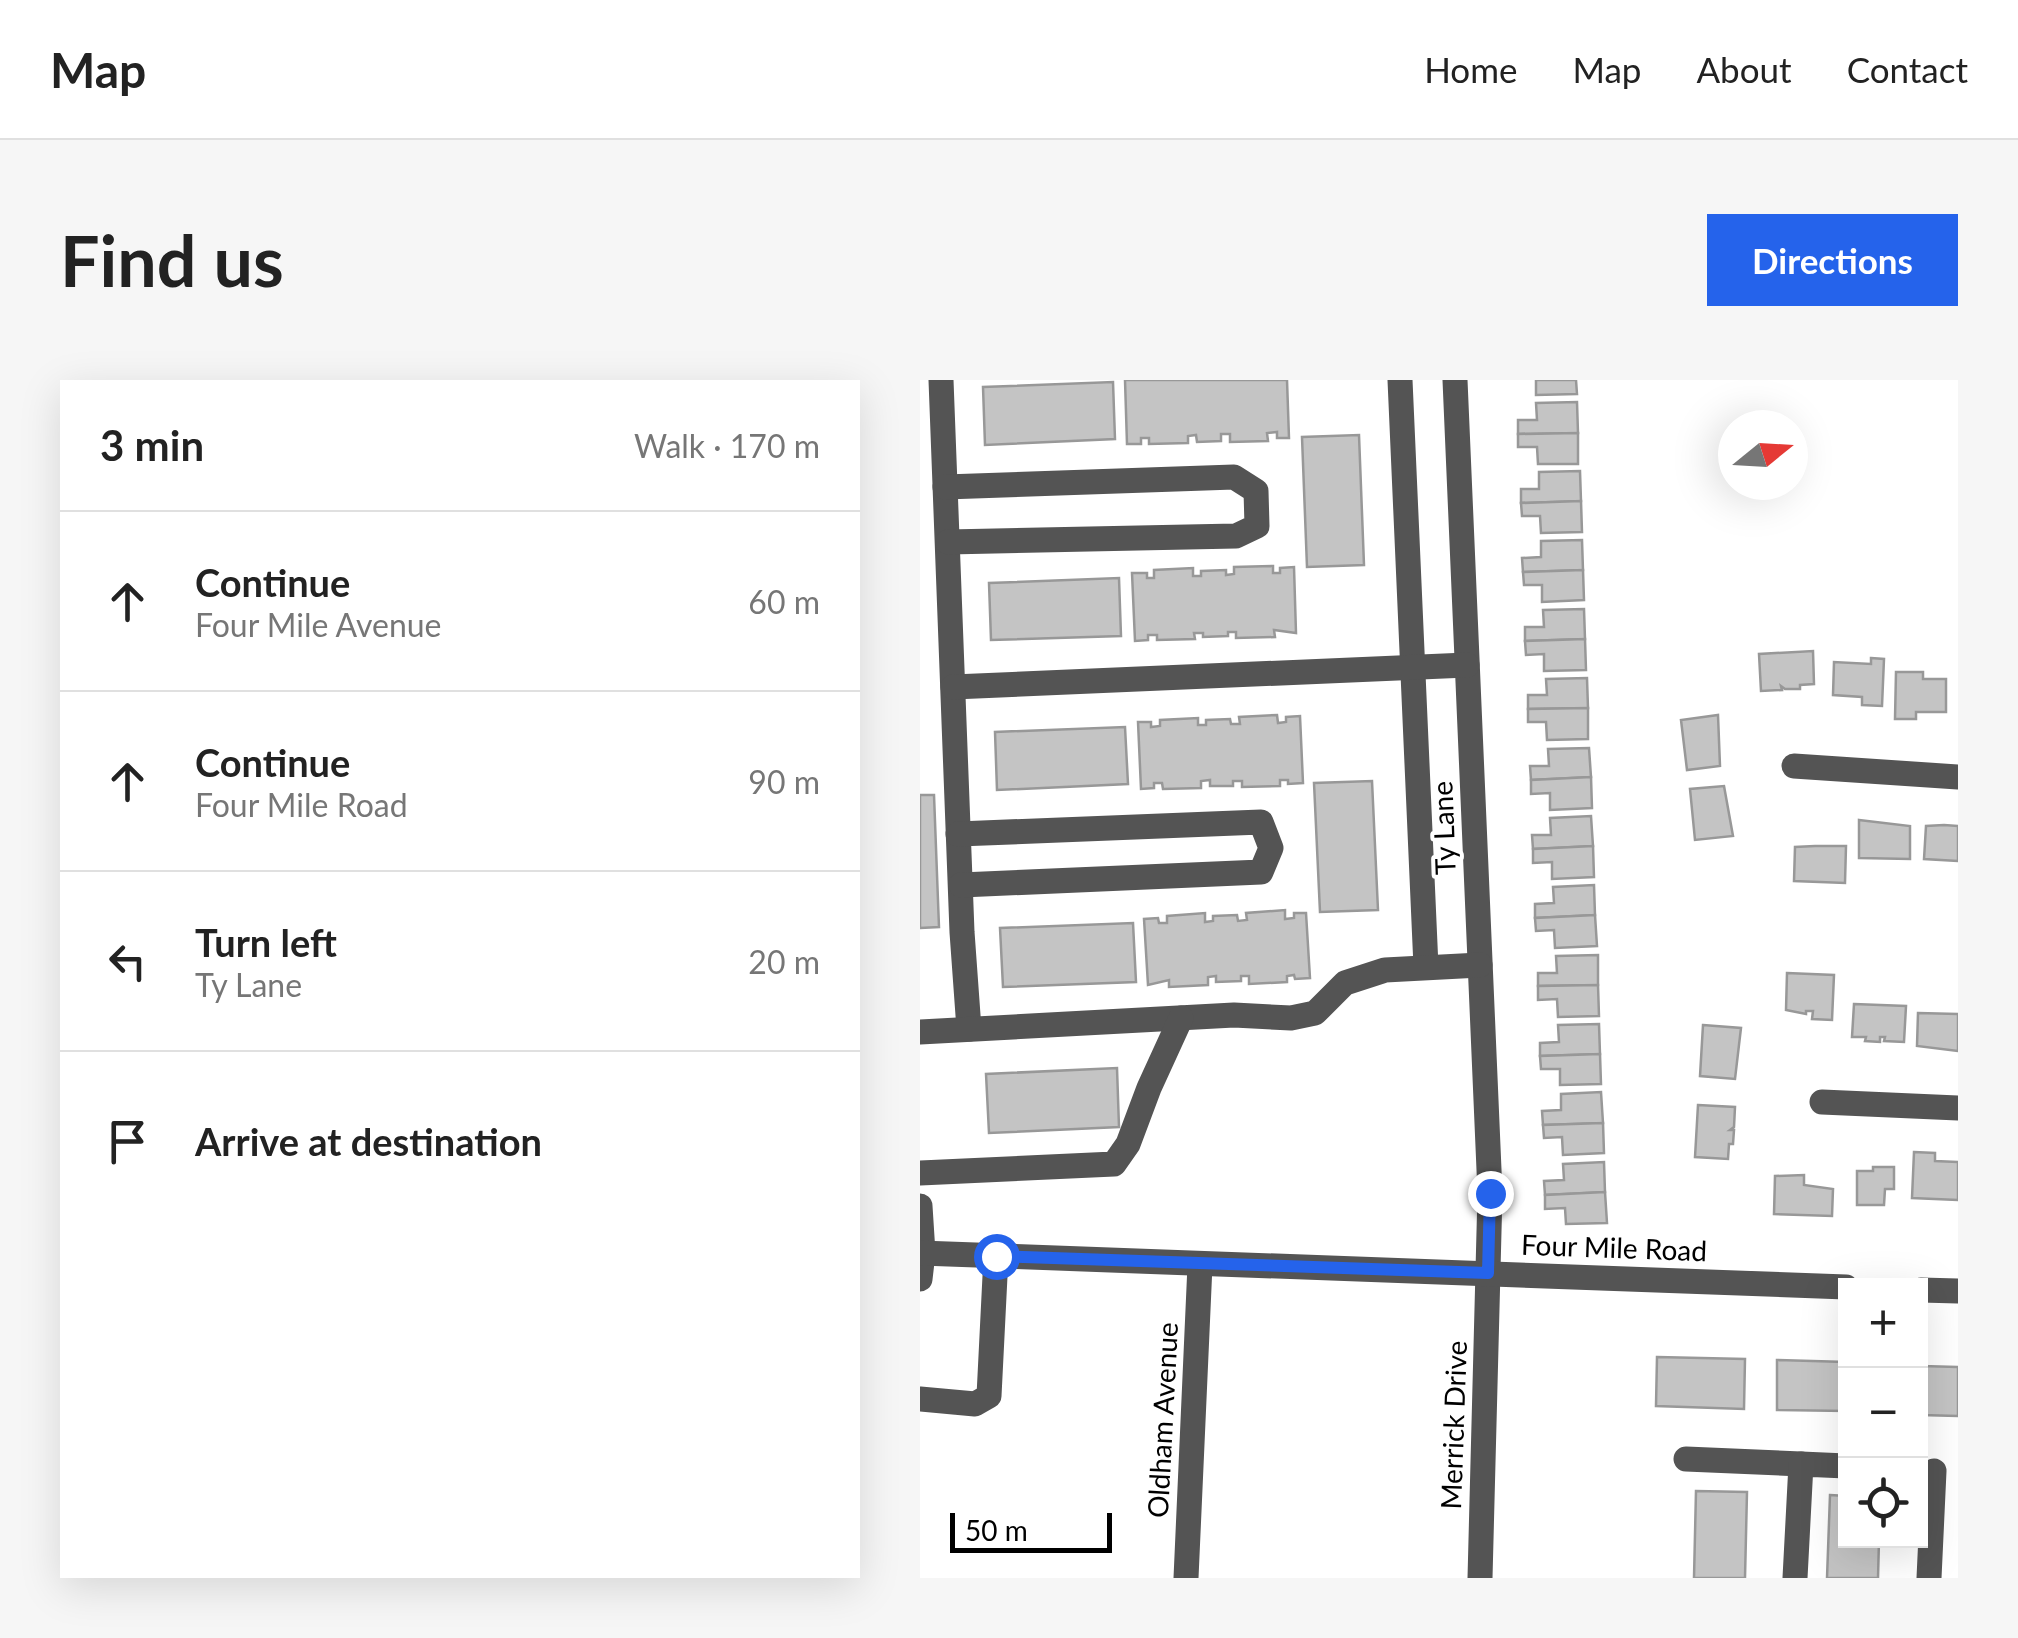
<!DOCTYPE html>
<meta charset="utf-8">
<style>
body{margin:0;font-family:Lato,sans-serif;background:#f6f6f6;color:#222}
.controls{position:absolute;right:30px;bottom:30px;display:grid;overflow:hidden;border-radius:0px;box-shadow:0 10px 40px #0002}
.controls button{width:90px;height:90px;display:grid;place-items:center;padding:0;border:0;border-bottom:2px solid #e0e0e0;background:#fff;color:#222;font:50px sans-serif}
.compass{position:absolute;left:798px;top:30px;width:90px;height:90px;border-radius:50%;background:#fff;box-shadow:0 10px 40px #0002;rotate:72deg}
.scale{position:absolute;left:30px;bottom:25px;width:162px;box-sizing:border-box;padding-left:10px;border:5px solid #000;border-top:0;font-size:28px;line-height:35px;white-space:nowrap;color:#000;-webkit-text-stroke:8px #fff;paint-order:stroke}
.stop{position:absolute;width:30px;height:30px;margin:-22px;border:8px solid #2563eb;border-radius:50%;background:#fff}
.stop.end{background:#2563eb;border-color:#fff;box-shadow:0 2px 10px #0008}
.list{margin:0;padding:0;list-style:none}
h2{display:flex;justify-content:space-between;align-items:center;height:130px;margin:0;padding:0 40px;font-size:42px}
h2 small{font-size:32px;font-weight:400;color:#767676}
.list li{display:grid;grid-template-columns:65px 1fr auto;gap:30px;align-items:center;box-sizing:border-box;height:180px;padding:0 40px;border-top:2px solid #e0e0e0}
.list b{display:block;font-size:38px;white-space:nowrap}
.list p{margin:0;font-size:32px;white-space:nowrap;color:#767676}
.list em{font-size:32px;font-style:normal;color:#767676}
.icon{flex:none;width:55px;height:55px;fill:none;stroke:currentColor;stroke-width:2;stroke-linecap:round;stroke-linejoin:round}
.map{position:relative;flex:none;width:1038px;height:1198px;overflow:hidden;border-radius:0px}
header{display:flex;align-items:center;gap:60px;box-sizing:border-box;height:140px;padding:0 50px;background:#fff;border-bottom:2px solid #e0e0e0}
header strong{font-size:48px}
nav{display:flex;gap:55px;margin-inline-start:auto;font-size:35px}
.intro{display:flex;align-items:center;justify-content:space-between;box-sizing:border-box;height:240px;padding:0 60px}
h1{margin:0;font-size:70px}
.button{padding:25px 45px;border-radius:0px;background:#2563eb;color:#fff;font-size:35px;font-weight:700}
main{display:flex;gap:60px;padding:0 60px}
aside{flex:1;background:#fff;border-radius:0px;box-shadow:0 10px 40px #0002}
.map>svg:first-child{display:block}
.building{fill:#c4c4c4;stroke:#989898;stroke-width:2.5}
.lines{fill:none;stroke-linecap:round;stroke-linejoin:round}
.minor{stroke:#545454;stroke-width:25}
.route{stroke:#2563eb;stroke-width:12}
.labels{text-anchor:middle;stroke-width:8;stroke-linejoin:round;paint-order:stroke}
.street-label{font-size:28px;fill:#000;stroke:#fff}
</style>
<header>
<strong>Map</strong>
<nav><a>Home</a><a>Map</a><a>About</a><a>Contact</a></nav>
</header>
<div class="intro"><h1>Find us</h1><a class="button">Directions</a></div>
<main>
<aside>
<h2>3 min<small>Walk · 170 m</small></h2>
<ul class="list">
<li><svg class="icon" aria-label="ahead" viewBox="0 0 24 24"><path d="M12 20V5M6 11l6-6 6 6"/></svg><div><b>Continue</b><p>Four Mile Avenue</p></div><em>60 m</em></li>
<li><svg class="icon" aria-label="ahead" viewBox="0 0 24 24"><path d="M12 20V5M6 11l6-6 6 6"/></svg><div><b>Continue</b><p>Four Mile Road</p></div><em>90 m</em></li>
<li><svg class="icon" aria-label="left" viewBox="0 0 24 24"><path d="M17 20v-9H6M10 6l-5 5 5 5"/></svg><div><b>Turn left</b><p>Ty Lane</p></div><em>20 m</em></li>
<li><svg class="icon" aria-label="arrive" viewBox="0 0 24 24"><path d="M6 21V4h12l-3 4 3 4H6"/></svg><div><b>Arrive at destination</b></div></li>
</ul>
</aside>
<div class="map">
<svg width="1038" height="1198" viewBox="0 0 1038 1198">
<rect width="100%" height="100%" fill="#fff"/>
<!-- building -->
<g class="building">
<path d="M205,0H367L369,58H357V52L347,53L348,61L310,62V54H301V61L277,62L276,55L268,56V63L229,64V58H221V64H207Z"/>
<path d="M616,0H656L657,14L616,15Z"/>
<path d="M193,2L195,59L65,65L63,7Z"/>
<path d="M657,22L658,53L598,54V40H617L616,23Z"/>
<path d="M658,53V84H618L617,67H598V54Z"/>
<path d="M439,55L444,185L387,187L382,57Z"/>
<path d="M660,91L661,121L601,123V109H619V92Z"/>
<path d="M661,121L662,152L621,153L620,136H602L601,123Z"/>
<path d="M662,160L663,190L603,192L602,178L621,177V161Z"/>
<path d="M353,186V193H360V188L374,187L376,253L354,250L355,257L316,258V252H308V256L283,257V253H274L275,259L237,260V255H228V260L215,261L212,193H227V198H234V190L273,188V196H281V191L306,190V195L314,194V187Z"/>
<path d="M663,190L664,220L622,222V205H604L603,192Z"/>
<path d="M199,198L201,256L71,260L69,203Z"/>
<path d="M664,229L665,259L605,261V247H624L623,230Z"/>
<path d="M665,259L666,290L624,291V274L606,275L605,261Z"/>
<path d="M893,271L894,304L880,305V309H865L861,306L862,310L841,311L839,274Z"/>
<path d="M951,278L964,279L962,326L942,325V317L913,315L914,282L951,284Z"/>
<path d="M976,292H1003V299H1026V332H996V339H975Z"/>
<path d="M667,298L668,328L608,329V315H627L626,299Z"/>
<path d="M668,328V359L627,360L626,342H608V329Z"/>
<path d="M357,335L358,343L366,342V337L380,336L383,403L368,404V400H360V406L322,407V401H313V406H290V400L281,401V408L243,409L242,403H234V408L221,409L218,342H231V347L240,346V340L278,338V345H286V340L310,339L311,344H320L319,337Z"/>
<path d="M798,335L800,386L767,390L761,340Z"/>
<path d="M205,347L208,404L77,410L75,352Z"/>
<path d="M669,368L671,397L611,400L610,386H629L628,369Z"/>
<path d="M671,397L672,428L630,430V413L611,414V400Z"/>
<path d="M452,401L458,530L400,532L394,403Z"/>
<path d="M804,406L813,456L775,460L770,409Z"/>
<path d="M0,415H14L19,547L0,548Z"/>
<path d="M671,436L673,466L613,469L612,455H631L630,438Z"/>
<path d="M939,440L990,446V479L939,478Z"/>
<path d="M1024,445L1038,446V481L1004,479L1006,446Z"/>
<path d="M673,466L674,497L632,499V482L613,483V469Z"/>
<path d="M895,466H926L925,503L874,501L875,467Z"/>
<path d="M674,505L675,535L615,538V524L634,523L633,507Z"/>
<path d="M365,530V539L374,538V533H386L390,598L375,599L374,595L367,596V602L329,604V596H321V601L296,602V596L288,597V605L249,607V600L228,605L224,539L238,538L239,543H247V536L285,533V542L293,541V536L317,535L318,541L327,540L326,533Z"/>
<path d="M675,535L677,566L635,568L634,550L616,551L615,538Z"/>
<path d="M213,543L216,602L83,607L80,548Z"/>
<path d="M678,575V605L618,606V593H637L636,576Z"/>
<path d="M867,593L914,595L912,640L892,639L893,631H886V634L866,630Z"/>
<path d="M678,605L679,636L638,637L637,619L618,620V606Z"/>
<path d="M934,624L986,626L984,662L964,661L965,657H960V662L945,661L946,657H932Z"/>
<path d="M998,633L1038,634V671L997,666Z"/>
<path d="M679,644L680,674L620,676V663L639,662L638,645Z"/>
<path d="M783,645L821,648L815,699L780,696Z"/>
<path d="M680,674L681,704L640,705V689H621L620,676Z"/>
<path d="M197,688L199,747L69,753L66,694Z"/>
<path d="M681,712L683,743L623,745L622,731L641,730V714Z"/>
<path d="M778,725L815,727L814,747L810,750H814L813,764H809L808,779L775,777Z"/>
<path d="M683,743L684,773L643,775L642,757L624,758L623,745Z"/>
<path d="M994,772L1015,773V781L1038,782V820L992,818Z"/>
<path d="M684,782L685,812L625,815L624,801L644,800L643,784Z"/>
<path d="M953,787H974V809H965L964,825H937V791H953Z"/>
<path d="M884,795V805L913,809L912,836L854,834L855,796Z"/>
<path d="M685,812L687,843L646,844L645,828L625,829V815Z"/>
<path d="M737,977L825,979L824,1029L736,1026Z"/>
<path d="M857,980L926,982V1031L857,1030Z"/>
<path d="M1001,986L1038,987V1036L1001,1035Z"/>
<path d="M776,1111L827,1112L825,1198H774Z"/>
<path d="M910,1115L926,1116V1160H959L958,1198H907Z"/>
</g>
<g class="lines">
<!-- minor -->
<g class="minor">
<path d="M21,0L42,552L49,649"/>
<path d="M480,0L506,587"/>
<path d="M535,0L570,813L560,1198"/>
<path d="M25,107L314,97L336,111L337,146L316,156L28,162"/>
<path d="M33,307L547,285"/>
<path d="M874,386L1038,397"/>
<path d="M38,454L341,442L351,468L341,492L41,505"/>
<path d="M0,652L314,635L371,638L395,633L425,603L465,590L560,585"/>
<path d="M902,722L1038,728"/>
<path d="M0,793L194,784L208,764L229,708L261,638"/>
<path d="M0,826L3,873L0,899"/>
<path d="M0,873L926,907"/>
<path d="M1001,910L1038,911"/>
<path d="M0,1019L55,1024L69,1016L76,876"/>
<path d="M766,1079L881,1084"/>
<path d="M266,1198L280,885"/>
<path d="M875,1198L881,1084L926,1086"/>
<path d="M1009,1198L1014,1091"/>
</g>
</g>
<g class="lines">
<!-- route -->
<path class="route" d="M76,876L568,893L570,813"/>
</g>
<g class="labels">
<!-- street labels -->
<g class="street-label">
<text transform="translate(524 448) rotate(-92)" y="10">Ty Lane</text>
<text transform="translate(694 868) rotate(2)" y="10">Four Mile Road</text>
<text transform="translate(243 1040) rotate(-87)" y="10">Oldham Avenue</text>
<text transform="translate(534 1045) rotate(-88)" y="10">Merrick Drive</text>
</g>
</g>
</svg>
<div class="controls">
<button>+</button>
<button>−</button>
<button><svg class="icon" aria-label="locate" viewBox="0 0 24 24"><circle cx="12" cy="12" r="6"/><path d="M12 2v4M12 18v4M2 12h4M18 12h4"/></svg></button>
</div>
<svg class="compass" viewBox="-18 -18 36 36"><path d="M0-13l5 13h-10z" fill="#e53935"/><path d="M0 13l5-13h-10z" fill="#767676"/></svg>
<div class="scale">50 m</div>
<div class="stop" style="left:76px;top:876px"></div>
<div class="stop end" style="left:570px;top:813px"></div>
</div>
</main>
